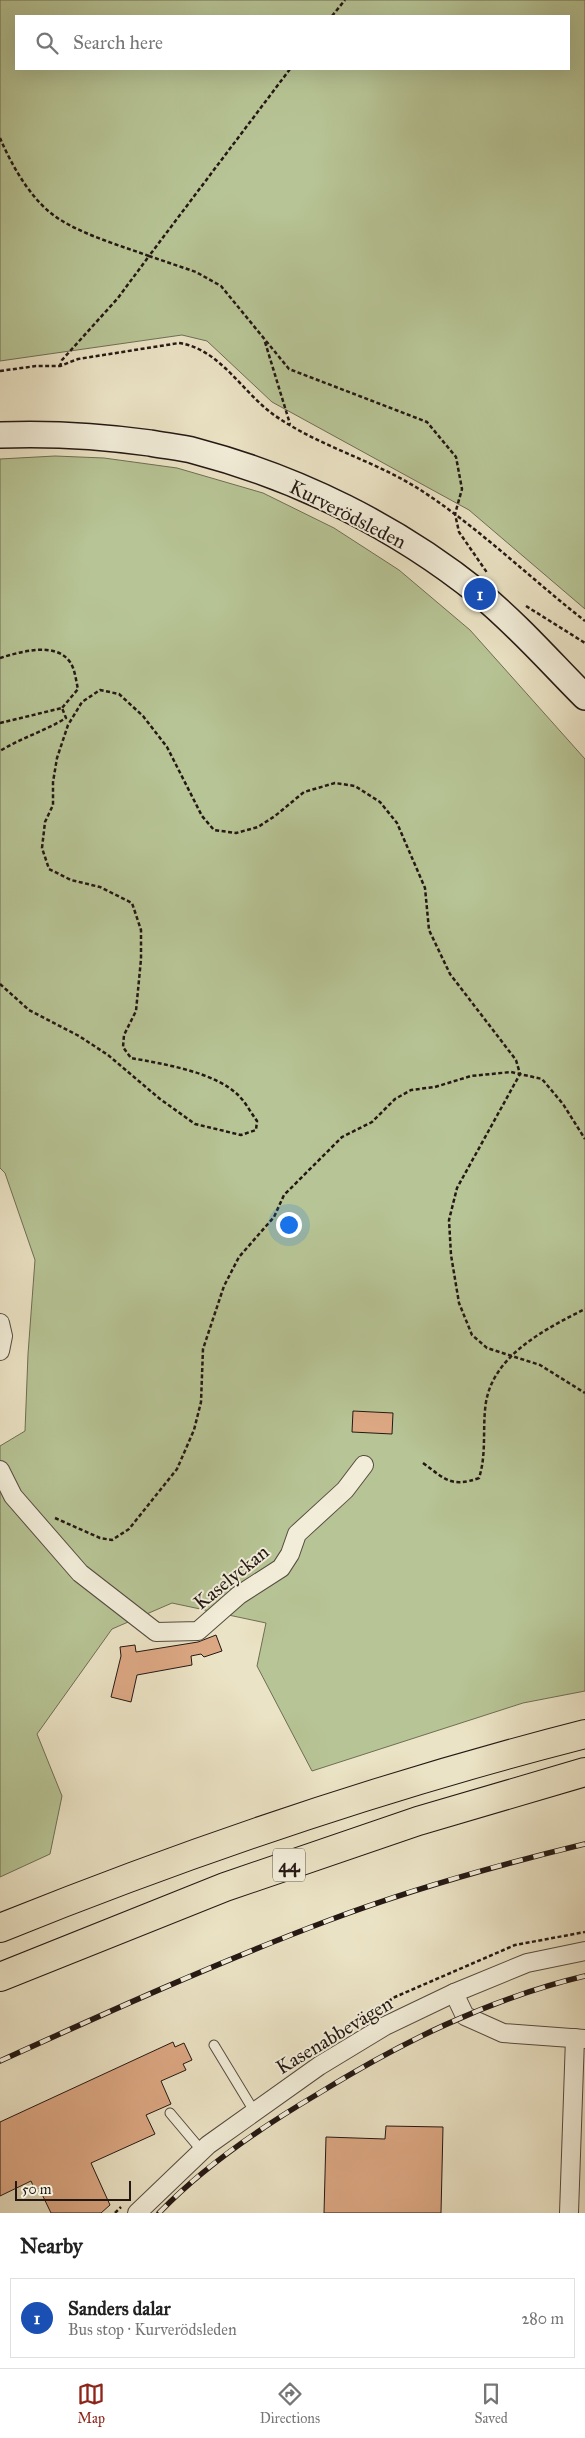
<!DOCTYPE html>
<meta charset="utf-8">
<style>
body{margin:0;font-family:"IM FELL Great Primer",serif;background:#f6f6f6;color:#222}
.scale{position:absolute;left:15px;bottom:12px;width:116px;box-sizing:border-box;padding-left:5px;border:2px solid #241814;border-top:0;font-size:14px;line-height:18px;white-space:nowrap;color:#241814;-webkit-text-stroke:4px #f2edd9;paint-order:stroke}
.you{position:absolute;left:288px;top:1224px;width:18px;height:18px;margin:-12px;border:4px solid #fff;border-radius:50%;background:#1a73e8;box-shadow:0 0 0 8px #1a73e833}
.badge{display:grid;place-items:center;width:32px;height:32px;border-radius:50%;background:#8f2418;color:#fff;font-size:16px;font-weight:700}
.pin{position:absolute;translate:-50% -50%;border:2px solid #fff;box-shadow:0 1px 5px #0006}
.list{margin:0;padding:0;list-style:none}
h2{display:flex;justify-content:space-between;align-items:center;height:65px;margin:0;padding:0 20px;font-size:21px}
h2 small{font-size:16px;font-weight:400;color:#767676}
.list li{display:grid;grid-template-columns:32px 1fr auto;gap:15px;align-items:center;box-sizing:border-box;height:80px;margin:0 10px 10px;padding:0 10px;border:1px solid #e0e0e0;border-radius:0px}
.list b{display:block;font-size:19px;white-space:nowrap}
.list p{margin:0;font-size:16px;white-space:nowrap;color:#767676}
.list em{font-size:16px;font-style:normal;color:#767676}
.icon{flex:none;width:28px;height:28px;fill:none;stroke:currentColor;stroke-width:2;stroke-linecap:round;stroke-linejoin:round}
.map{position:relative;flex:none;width:585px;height:2213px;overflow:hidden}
.search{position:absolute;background:#fff;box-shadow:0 5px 20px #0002;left:15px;right:15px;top:15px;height:55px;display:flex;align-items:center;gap:12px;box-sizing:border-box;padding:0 18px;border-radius:0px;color:#767676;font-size:19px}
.sheet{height:155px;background:#fff}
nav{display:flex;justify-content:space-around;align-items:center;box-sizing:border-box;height:70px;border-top:1px solid #e0e0e0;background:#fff;font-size:14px;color:#767676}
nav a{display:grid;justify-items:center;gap:2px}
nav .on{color:#8f2418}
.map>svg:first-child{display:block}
.green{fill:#b7c495;stroke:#6e6e54;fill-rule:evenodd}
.building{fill:#dca884;stroke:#241814}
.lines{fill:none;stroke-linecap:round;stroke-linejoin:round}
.lane-casing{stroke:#564b40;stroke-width:11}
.street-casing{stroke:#564b40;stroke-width:20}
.secondary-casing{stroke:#241814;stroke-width:28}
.highway-casing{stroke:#241814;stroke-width:30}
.path{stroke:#241814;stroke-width:2.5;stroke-dasharray:4 2.5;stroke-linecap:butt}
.lane{stroke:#f2edd9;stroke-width:9}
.street{stroke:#f2edd9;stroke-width:18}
.secondary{stroke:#f2edd9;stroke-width:25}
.highway{stroke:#ebe3c5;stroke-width:28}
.rail-casing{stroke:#241814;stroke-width:5.5}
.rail{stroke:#f2edd9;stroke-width:4;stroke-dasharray:11;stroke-linecap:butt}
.labels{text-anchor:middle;stroke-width:4;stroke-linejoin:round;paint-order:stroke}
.shield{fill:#f2edd9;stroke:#62584f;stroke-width:1}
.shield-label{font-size:19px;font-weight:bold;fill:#241814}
.street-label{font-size:20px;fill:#241814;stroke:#f2edd9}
</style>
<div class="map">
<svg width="585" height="2213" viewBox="0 0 585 2213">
<rect width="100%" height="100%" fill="#ebe3c5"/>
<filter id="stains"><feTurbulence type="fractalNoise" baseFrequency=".004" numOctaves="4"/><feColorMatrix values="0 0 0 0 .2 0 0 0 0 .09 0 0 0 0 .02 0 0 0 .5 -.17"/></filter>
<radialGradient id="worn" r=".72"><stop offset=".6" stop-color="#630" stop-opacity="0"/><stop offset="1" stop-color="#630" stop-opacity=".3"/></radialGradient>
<!-- green -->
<g class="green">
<path d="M0,0H585V609L469,510L272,402L207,341L182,335L0,361ZM16,16H569V69H16Z"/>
<path d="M55,456L104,458L177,468L263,493L334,528L399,570L470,630L585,759V1691L523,1703L312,1771L257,1666L266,1623L172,1603L112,1629L37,1734L62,1796L50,1854L0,1877V1446L25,1431L28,1354L35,1260L5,1173L0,1168V459Z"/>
</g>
<!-- building -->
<g class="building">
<path d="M353,1411L393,1413L392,1434L352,1432Z"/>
<path d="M216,1635L222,1651L204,1657L201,1654L191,1656L192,1665L137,1675L131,1702L111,1697L121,1656L120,1647L135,1645L136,1652L198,1642Z"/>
<path d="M173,2042L175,2047L184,2043L192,2060L183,2064L186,2070L161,2081L171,2104L146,2115L155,2134L91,2163L110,2205L101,2213H51L39,2188L35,2190L31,2181L0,2196V2122Z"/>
<path d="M386,2126L443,2127L441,2213H324L326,2137L385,2139Z"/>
</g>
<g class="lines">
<defs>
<g id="lane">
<path d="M214,2045L254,2111"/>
<path d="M170,2113L202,2151"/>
</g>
<g id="street">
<path d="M0,1323L3,1336L0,1351"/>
<path d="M0,1470L13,1496L80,1573L156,1632L198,1631L239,1595L281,1568L290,1554L297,1534L345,1490L364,1465"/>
<path d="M454,1993L465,2016L503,2033L585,2039"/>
<path d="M137,2213L208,2145L319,2066L385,2026L454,1993L527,1963L585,1951"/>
<path d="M569,2213L575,2038"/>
</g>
<path id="secondary" d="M0,435C51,433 100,436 150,443C165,446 181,447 195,451C298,478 397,527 480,594C518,625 551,663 585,697"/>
<g id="highway">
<path d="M0,1928C191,1851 385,1785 585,1734"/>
<path d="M0,1977L225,1887L418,1821L585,1772"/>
</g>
</defs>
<!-- lane casing -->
<use href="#lane" class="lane-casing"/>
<!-- street casing -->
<use href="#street" class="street-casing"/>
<!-- secondary casing -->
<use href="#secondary" class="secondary-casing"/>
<!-- highway casing -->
<use href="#highway" class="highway-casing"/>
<!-- path -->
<g class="path">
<path d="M332,16L345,0"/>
<path d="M290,69L149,256L196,272L221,286L289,369L427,422L456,457L462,489L455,514L459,532L488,574"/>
<path d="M0,138C12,166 32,202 59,219C86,236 119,245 149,256L118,298L62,360L60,366"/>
<path d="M265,342L290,424"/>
<path d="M0,371L36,366H60L78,359L179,343C220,349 242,392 274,415C318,446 373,460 419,489C478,527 530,578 585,621"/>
<path d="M526,606L585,643"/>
<path d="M0,658C20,652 55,641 70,662C75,669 76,681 78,689L62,708"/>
<path d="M0,723L62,708L66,718C45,731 21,738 0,751"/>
<path d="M0,984L29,1010L79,1036L108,1055L160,1099L195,1124L241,1135L256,1130L257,1121C251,1113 246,1103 239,1096C216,1072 163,1064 131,1058L123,1047L124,1035L136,1011L141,959V930L132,903L100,887L71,880L49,869L42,848L45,822L53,805V782L57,758L68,725L82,702L100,690L119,694L143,716L167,747L202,816L214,830L236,833L258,827L275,816L304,792L335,783L355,786L380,802L397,823L425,888L429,930L450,974L516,1060L520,1074L457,1188L449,1220L451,1255L459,1303L472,1335L487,1348L540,1365L585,1393"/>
<path d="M423,1463C445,1479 451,1488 479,1478C487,1453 482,1428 486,1402C494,1355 545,1329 585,1309"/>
<path d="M55,1518L100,1538L112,1540L129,1529L177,1469L194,1430L201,1402L203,1349L224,1286L239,1257L274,1217L284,1195L342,1137L372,1122L395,1099L411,1090L435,1087L471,1076L511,1072L542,1079L563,1104L585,1139"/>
<path d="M361,2019L395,1997L515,1945L585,1932"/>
<path d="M115,2213L121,2207"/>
</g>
<!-- lane -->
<use href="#lane" class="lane"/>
<!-- street -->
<use href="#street" class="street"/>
<!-- secondary -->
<use href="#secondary" class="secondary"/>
<!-- highway -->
<use href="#highway" class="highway"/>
<defs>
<g id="rail">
<path d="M0,2061C108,2012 216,1963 327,1921C411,1889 498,1865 585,1844"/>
<path d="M159,2213C204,2166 260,2128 316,2095C400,2043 488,1999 585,1976"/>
</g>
</defs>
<!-- rail casing -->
<use href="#rail" class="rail-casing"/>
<!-- rail -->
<use href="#rail" class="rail"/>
</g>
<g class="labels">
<!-- shield labels -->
<rect class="shield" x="273" y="1848.5" width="32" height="33" rx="4"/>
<g class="shield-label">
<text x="289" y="1872">44</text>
</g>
<!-- street labels -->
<g class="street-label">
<text transform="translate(348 514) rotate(27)" y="7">Kurverödsleden</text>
<text transform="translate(231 1577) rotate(-39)" y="7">Kaselyckan</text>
<text transform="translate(334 2035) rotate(-31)" y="7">Kasenabbevägen</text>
</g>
</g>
<rect width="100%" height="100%" filter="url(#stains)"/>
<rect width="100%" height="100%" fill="url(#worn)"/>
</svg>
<div class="scale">50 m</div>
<div class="you"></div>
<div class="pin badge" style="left:480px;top:594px;background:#1a4fb4">1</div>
<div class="search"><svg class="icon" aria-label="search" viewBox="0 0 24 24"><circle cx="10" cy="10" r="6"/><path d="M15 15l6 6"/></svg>Search here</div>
</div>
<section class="sheet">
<h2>Nearby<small></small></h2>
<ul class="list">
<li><span class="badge" style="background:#1a4fb4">1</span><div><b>Sanders dalar</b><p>Bus stop · Kurverödsleden</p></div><em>280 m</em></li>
</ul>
</section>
<nav>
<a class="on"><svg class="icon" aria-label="map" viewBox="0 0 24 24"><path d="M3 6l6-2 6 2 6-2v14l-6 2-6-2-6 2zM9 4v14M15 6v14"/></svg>Map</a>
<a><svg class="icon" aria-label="directions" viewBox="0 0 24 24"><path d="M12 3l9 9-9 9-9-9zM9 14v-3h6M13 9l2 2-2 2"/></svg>Directions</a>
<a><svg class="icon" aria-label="saved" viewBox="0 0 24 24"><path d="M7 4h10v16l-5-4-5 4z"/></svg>Saved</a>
</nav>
